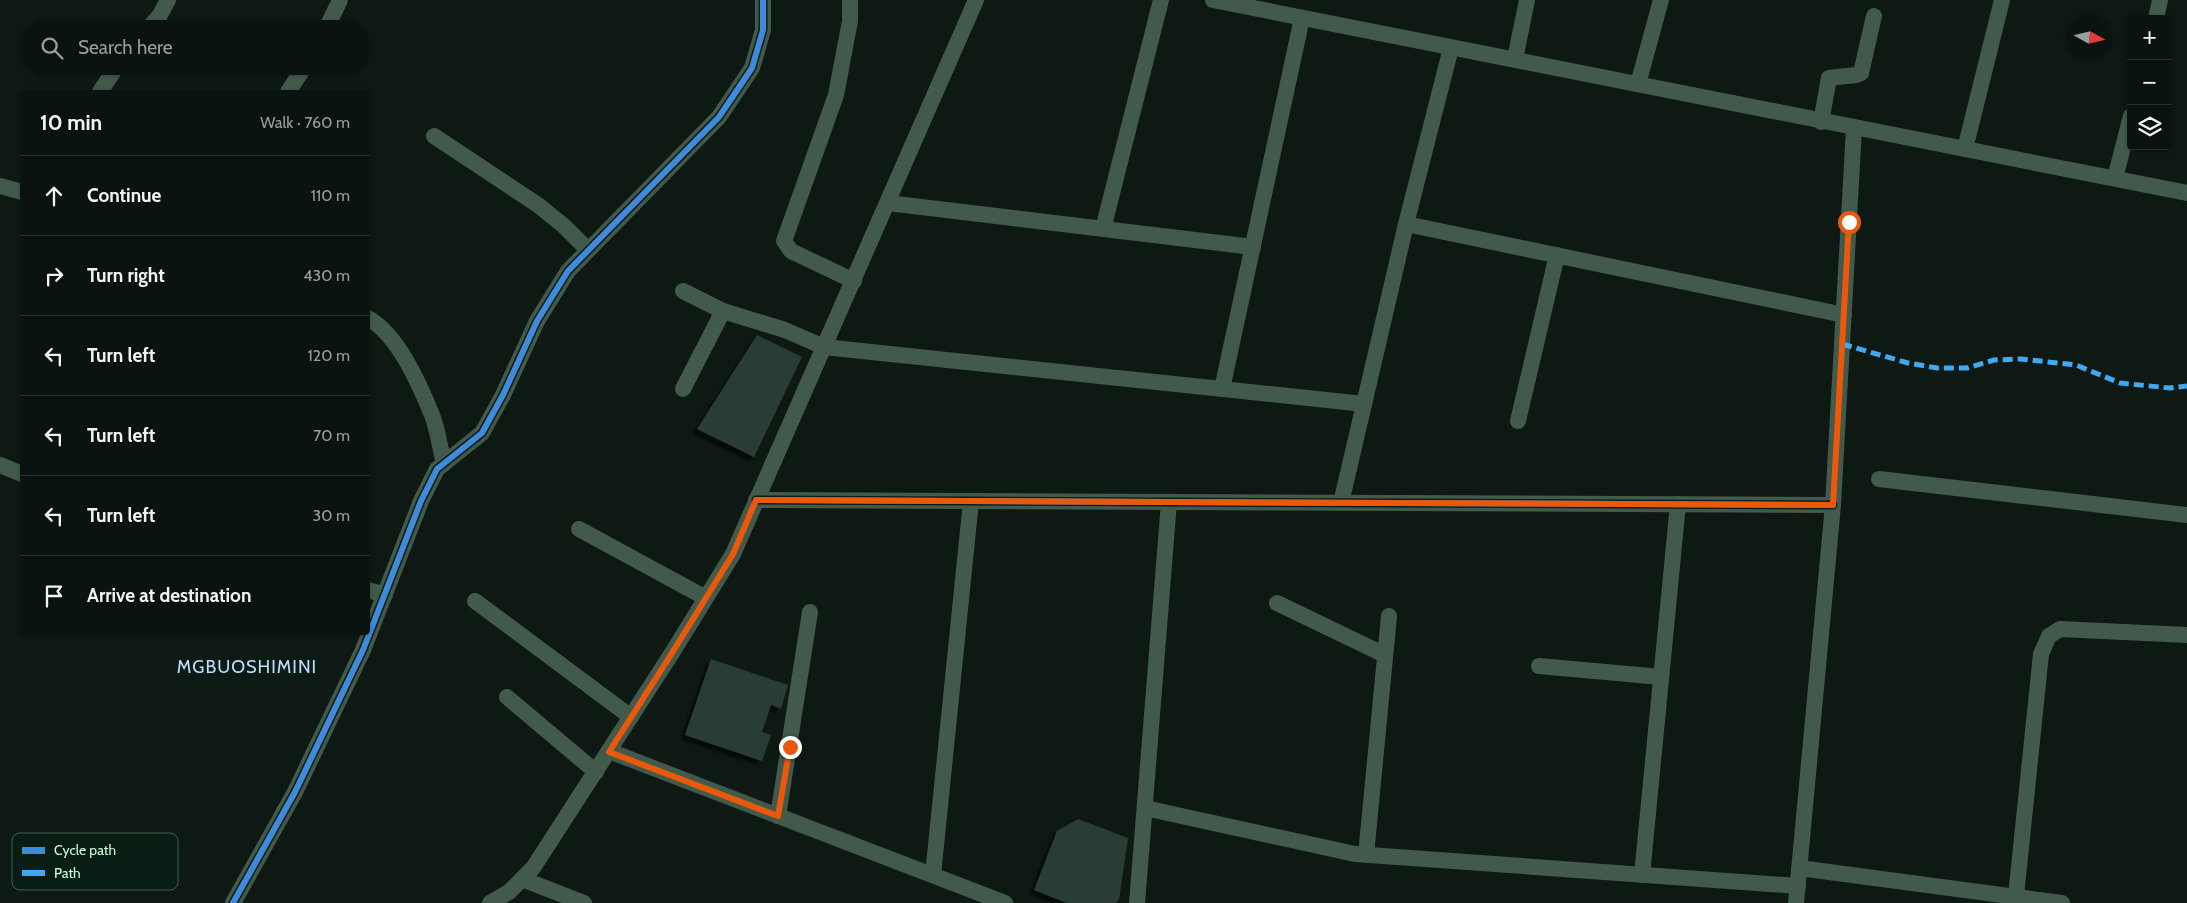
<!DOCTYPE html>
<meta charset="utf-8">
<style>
body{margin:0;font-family:Cabin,sans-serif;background:#18201d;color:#f1f3f6}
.controls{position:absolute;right:15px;top:15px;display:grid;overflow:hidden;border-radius:5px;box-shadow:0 1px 4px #0004}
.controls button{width:45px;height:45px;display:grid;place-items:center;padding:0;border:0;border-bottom:1px solid #2a322f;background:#0a130f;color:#f1f3f6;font:25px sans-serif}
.compass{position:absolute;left:2067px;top:15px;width:45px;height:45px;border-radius:50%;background:#0a130f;box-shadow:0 1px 4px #0004;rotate:98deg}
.stop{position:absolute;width:15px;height:15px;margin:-11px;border:4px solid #ea580c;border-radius:50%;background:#fff}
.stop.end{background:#ea580c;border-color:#fff;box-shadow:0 1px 5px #0008}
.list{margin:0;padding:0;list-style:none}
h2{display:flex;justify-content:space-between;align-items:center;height:65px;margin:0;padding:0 20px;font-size:21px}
h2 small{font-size:16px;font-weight:400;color:#999e9e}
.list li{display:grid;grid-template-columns:32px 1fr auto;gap:15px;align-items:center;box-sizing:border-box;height:80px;padding:0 20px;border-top:1px solid #2a322f}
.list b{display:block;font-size:19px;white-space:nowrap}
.list em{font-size:16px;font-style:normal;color:#999e9e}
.icon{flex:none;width:28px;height:28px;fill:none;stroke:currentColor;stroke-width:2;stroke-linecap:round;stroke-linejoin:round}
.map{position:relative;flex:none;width:2187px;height:903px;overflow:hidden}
.search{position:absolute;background:#0a130f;box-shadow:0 1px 4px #0004;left:20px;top:20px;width:350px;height:55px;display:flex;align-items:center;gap:12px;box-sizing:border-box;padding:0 18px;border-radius:28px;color:#999e9e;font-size:19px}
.panel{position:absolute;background:#0a130f;box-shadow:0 1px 4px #0004;left:20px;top:90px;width:350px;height:545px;border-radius:5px}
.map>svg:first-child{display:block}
.building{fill:#2b3d34;filter:url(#shadow)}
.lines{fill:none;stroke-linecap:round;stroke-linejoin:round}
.minor{stroke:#425a4b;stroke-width:16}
.quiet{stroke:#3fa9f5;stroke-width:5;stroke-dasharray:10 5;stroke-linecap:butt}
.cycleway-casing{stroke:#0a1d14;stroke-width:9}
.cycleway{stroke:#408adc;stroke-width:6}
.route{stroke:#ea580c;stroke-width:6}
.labels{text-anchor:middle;stroke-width:4.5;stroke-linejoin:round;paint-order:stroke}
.quarter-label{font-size:18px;letter-spacing:1px;fill:#c8d9ff;stroke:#0a1d14}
.key{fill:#0a1d14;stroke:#426151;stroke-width:1}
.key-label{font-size:14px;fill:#c6ffdf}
</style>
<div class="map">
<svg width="2187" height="903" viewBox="0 0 2187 903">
<defs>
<filter id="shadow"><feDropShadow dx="-4.5" dy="4.5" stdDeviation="1" flood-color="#0009"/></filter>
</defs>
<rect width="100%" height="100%" fill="#0e1914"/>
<!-- building -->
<g class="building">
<path d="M757,335L802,357L754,457L697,429Z"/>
<path d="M711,659L788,685L781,709L771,705L762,732L771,735L762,761L685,735Z"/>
<path d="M1078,819L1128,838L1119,900L1115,903H1067L1034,890L1057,831Z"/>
</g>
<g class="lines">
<!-- minor -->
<g class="minor">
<path d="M850,0V21L836,95L784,241L791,251L854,281"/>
<path d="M1213,0L2187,193"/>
<path d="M2156,19L2160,0"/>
<path d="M148,29L160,15L168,0"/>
<path d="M326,29L340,0"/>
<path d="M1515,59L1527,0"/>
<path d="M1638,84L1661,0"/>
<path d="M100,92L117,66"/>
<path d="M288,92L305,66"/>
<path d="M1821,122L1829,78L1856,75L1861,73L1874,16"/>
<path d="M434,136L538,205L564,226L588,250"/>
<path d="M1965,149L2002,0"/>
<path d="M2115,178L2131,116"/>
<path d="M0,186L22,192"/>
<path d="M888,203L1253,247"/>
<path d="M1406,224L1844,315"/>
<path d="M1103,229L1161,0"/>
<path d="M683,291L723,311L785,330L824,347L1364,404"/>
<path d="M368,318C398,335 419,383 432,415C438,430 440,448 444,464"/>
<path d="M683,389L723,311"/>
<path d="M1222,389L1302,18"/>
<path d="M1518,421L1557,255"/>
<path d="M0,465L22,474"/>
<path d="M1879,479L2187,515"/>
<path d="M756,500L1833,505"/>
<path d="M1341,503L1406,224L1451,48"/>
<path d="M579,529L706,598"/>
<path d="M368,590L385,595"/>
<path d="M475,601L631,717"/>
<path d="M1277,603L1385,655"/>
<path d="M1539,666L1661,677"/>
<path d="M507,697L596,772"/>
<path d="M609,751L1005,903"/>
<path d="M1145,808L1355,854L1798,886"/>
<path d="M778,816L810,612"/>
<path d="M1366,855L1389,616"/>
<path d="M1799,868L2062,903"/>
<path d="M933,875L971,501"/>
<path d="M1642,875L1678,504"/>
<path d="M522,879L584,903"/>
<path d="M2016,896L2041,654L2049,636L2060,629L2187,635"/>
<path d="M233,903L295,792L363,650L421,501L437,469L482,433L503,395L537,321L568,271L719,117L752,68L763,30V0"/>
<path d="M490,903L509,892L533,868L672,653L733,554L976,0"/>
<path d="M1137,903L1169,502"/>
<path d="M1796,903L1833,505L1854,128"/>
</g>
<!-- quiet -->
<path class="quiet" d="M1842,344L1908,363L1937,368H1967L1994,360L2021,359L2076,365L2120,383L2170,388L2187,386"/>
<defs>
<g id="cycleway">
<path d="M756,500L1833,505"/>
<path d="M233,903L295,792L363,650L421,501L437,469L482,433L503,395L537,321L568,271L719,117L752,68L763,30V0"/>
</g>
</defs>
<!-- cycleway casing -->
<use href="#cycleway" class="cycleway-casing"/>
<!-- cycleway -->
<use href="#cycleway" class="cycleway"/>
</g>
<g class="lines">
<!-- route -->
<path class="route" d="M790,747L778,816L609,752L672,653L733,554L756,500L1833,505L1849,222"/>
</g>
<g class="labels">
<!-- quarter labels -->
<g class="quarter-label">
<text x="247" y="673">MGBUOSHIMINI</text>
</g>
</g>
<!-- legend -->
<rect x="12" y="833" width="166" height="57" rx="8" class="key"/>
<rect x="22" y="847" width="23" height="7" fill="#408adc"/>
<rect x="22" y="870" width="23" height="6" fill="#3fa9f5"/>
<g class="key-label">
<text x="54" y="855">Cycle path</text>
<text x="54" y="878">Path</text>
</g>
</svg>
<div class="controls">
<button>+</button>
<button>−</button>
<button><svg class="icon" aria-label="layers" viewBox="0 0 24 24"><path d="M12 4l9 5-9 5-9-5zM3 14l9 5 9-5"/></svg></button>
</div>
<svg class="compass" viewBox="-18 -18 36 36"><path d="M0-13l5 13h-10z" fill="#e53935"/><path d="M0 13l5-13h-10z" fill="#999e9e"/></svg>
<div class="stop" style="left:1849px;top:222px"></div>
<div class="stop end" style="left:790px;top:747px"></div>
<div class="search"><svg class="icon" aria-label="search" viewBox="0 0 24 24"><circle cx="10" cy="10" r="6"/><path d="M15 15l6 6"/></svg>Search here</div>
<section class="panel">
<h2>10 min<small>Walk · 760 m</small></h2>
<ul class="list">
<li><svg class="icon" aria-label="ahead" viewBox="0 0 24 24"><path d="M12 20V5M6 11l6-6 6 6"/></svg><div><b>Continue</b></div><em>110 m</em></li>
<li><svg class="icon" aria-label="right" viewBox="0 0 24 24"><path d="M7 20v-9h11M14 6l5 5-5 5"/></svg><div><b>Turn right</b></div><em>430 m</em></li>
<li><svg class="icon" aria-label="left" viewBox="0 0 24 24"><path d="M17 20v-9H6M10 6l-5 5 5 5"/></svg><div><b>Turn left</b></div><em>120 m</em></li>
<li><svg class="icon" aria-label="left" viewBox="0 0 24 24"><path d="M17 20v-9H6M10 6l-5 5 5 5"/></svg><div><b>Turn left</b></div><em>70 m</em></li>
<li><svg class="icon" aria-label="left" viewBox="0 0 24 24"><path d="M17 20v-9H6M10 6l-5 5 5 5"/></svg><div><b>Turn left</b></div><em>30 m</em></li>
<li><svg class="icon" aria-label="arrive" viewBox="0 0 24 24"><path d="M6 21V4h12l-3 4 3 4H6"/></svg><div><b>Arrive at destination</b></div></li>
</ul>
</section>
</div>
